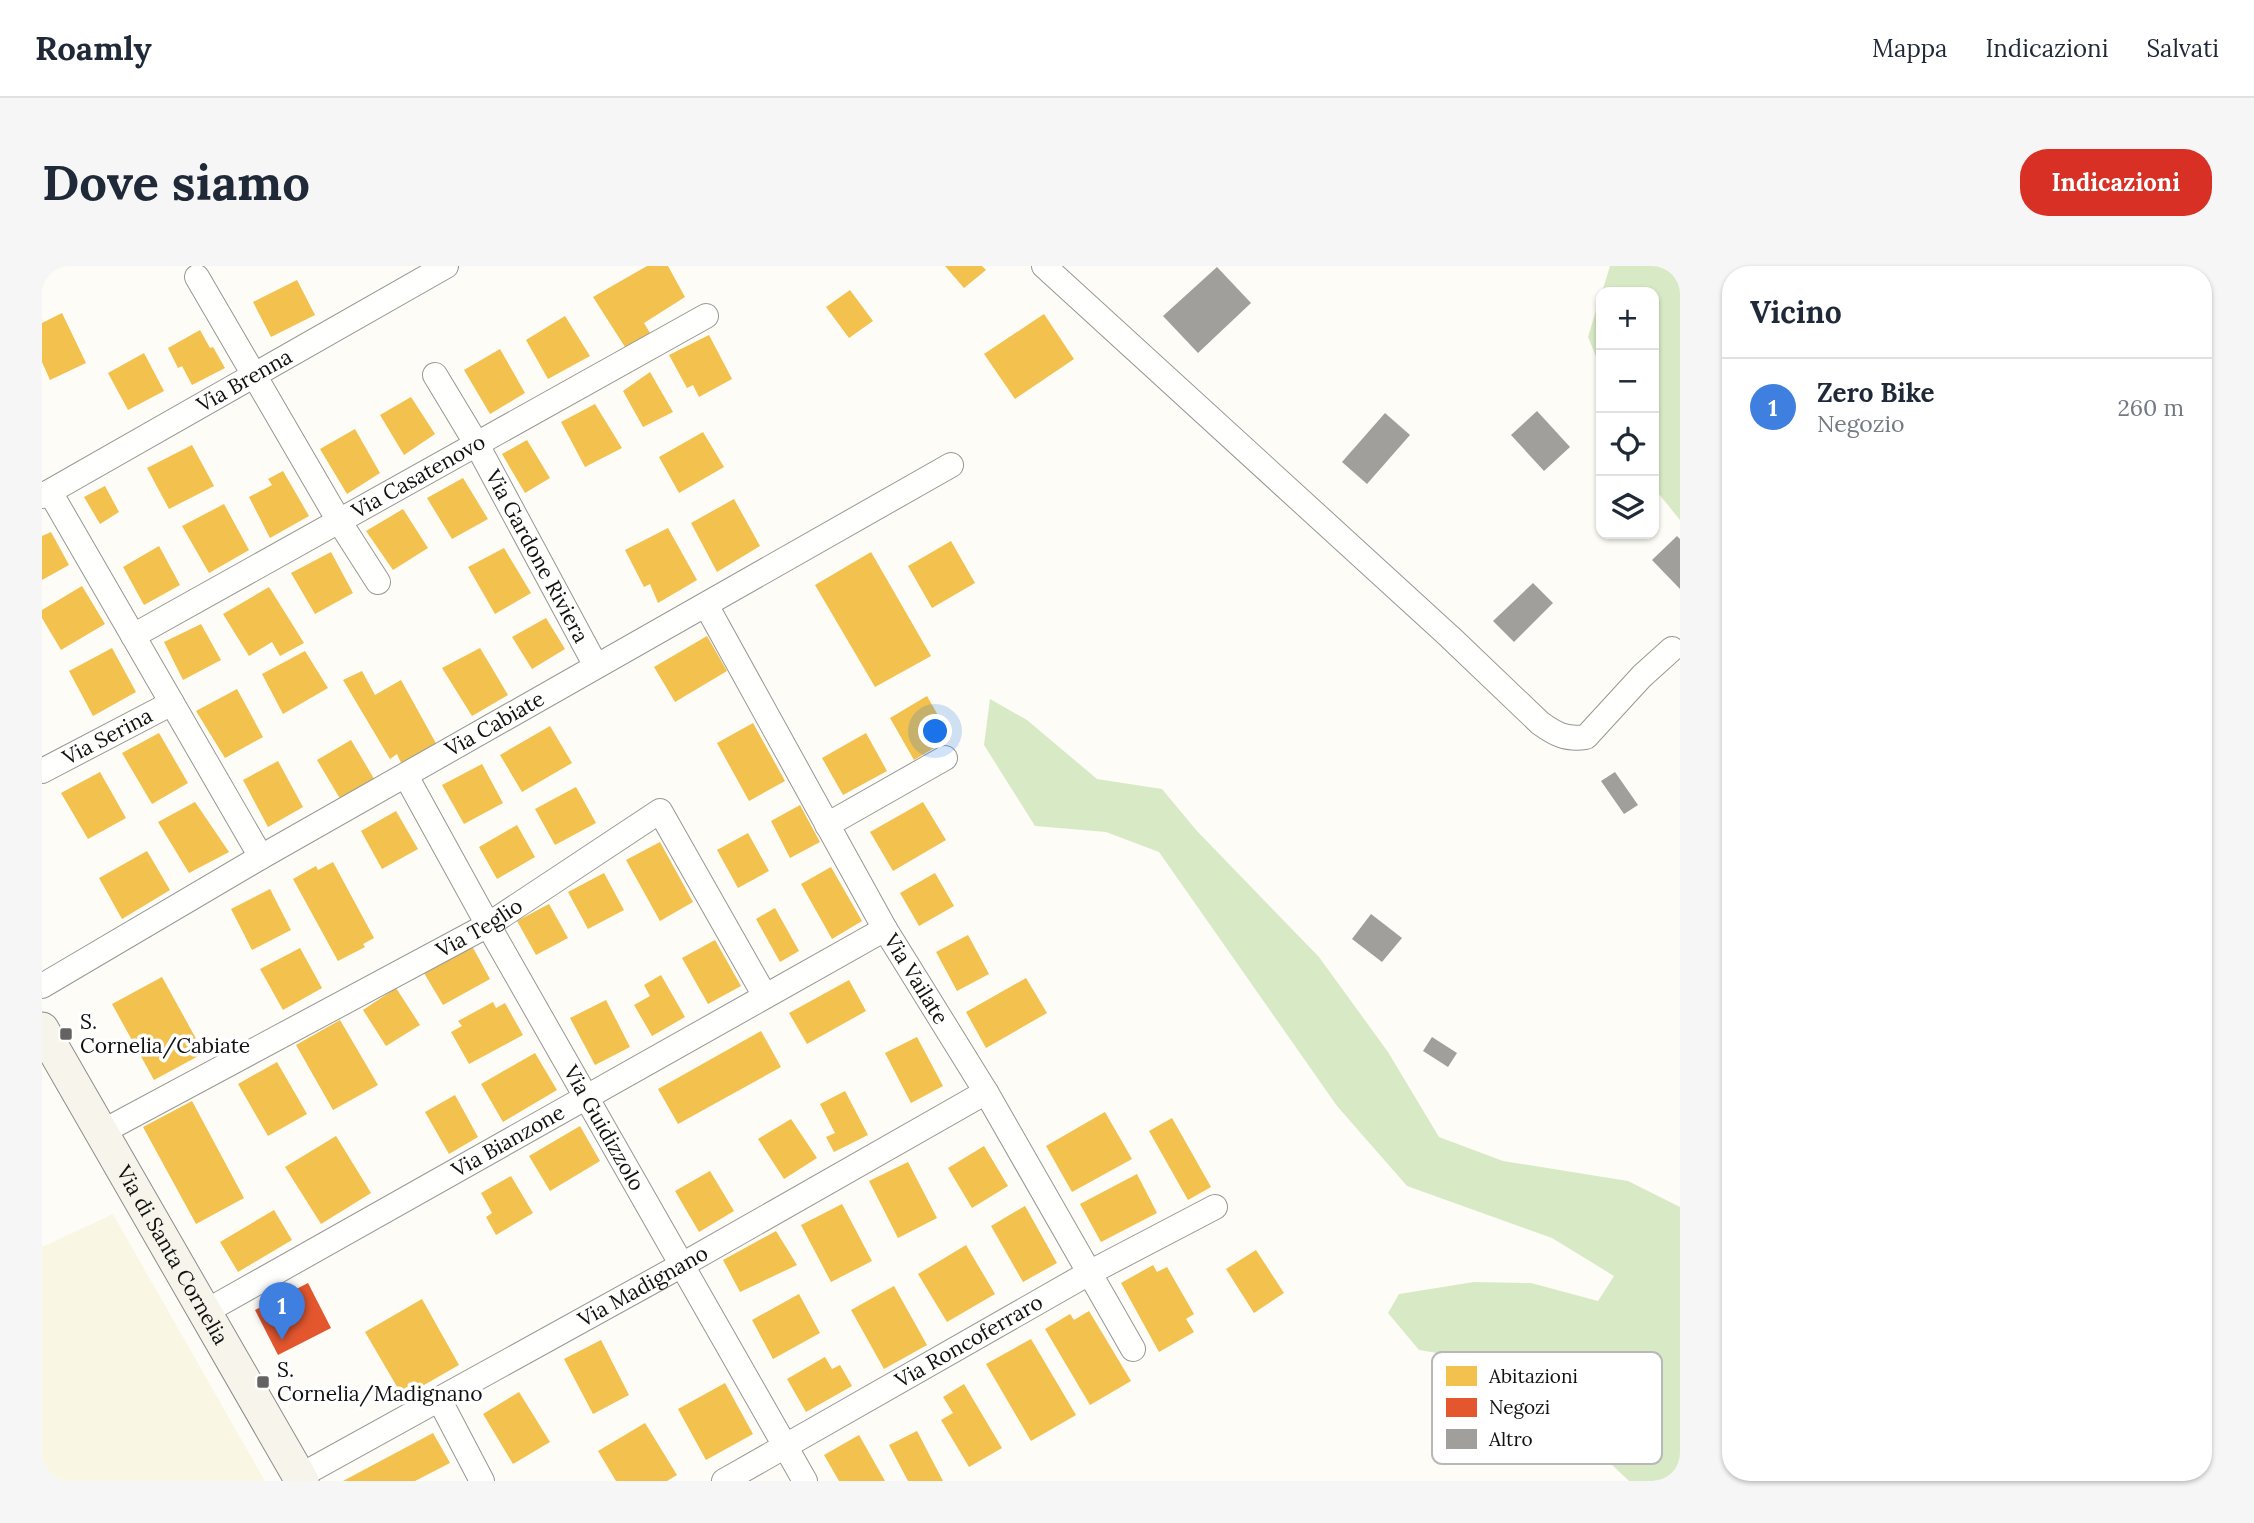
<!DOCTYPE html>
<html lang="it">
<meta charset="utf-8">
<style>
body{margin:0;font-family:Lora,serif;background:#f6f6f7;color:#1f2937}
.controls{position:absolute;right:21px;top:21px;display:grid;overflow:hidden;border-radius:14px;box-shadow:0 2px 5px #0004}
.controls button{width:63px;height:63px;display:grid;place-items:center;padding:0;border:0;border-bottom:2px solid #e0e1e3;background:#fff;color:#1f2937;font:35px sans-serif}
.you{position:absolute;left:894px;top:466px;width:24px;height:24px;margin:-18px;border:5px solid #fff;border-radius:50%;background:#1a73e8;box-shadow:0 0 0 10px #1a73e833}
.badge{display:grid;place-items:center;width:46px;height:46px;border-radius:50%;background:#d93025;color:#fff;font-size:23px;font-weight:700}
.pin{position:absolute;translate:-50% -58px;filter:drop-shadow(0 2px 4px #0008)}
.pin::after{content:'';position:absolute;top:37px;width:24px;height:21px;background:inherit;clip-path:polygon(0 0,100% 0,50% 100%)}
.list{margin:0;padding:0;list-style:none}
h2{display:flex;justify-content:space-between;align-items:center;height:91px;margin:0;padding:0 28px;font-size:30px}
h2 small{font-size:23px;font-weight:400;color:#747a83}
.list li{display:grid;grid-template-columns:46px 1fr auto;gap:21px;align-items:center;box-sizing:border-box;height:98px;padding:0 28px;border-top:2px solid #e0e1e3}
.list b{display:block;font-size:26px;white-space:nowrap}
.list p{margin:0;font-size:23px;white-space:nowrap;color:#747a83}
.list em{font-size:23px;font-style:normal;color:#747a83}
.icon{flex:none;width:38px;height:38px;fill:none;stroke:currentColor;stroke-width:2;stroke-linecap:round;stroke-linejoin:round}
.map{position:relative;flex:none;width:1638px;height:1215px;overflow:hidden;border-radius:28px}
header{display:flex;align-items:center;gap:42px;box-sizing:border-box;height:98px;padding:0 35px;background:#fff;border-bottom:2px solid #e0e1e3}
header strong{font-size:33px}
nav{display:flex;gap:38px;margin-inline-start:auto;font-size:24px}
.intro{display:flex;align-items:center;justify-content:space-between;box-sizing:border-box;height:168px;padding:0 42px}
h1{margin:0;font-size:49px}
.button{padding:18px 32px;border-radius:28px;background:#d93025;color:#fff;font-size:24px;font-weight:700}
main{display:flex;gap:42px;padding:0 42px}
aside{flex:1;background:#fff;border-radius:28px;box-shadow:0 2px 5px #0004}
.map>svg:first-child{display:block}
.farmland{fill:#f9f7e4}
.forest{fill:#d8eac5}
.homes{fill:#f2c14e}
.shops{fill:#e4572e}
.building{fill:#a19f9c}
.lines{fill:none;stroke-linecap:round;stroke-linejoin:round}
.street-casing{stroke:#979795;stroke-width:26}
.secondary-casing{stroke:#8e8d8b;stroke-width:35}
.street{stroke:#fffffe;stroke-width:24}
.secondary{stroke:#f6f4eb;stroke-width:33}
.poi-dot{fill:#646362;stroke:#fff;stroke-width:2.5}
.labels{text-anchor:middle;stroke-width:7;stroke-linejoin:round;paint-order:stroke}
.street-label{font-size:21px;fill:#111;stroke:#fff}
.poi-label{font-size:21px;fill:#111;stroke:#fff;text-anchor:start}
.key{fill:#fff;stroke:#b8b8b8;stroke-width:2}
.key-label{font-size:19px;fill:#111}
</style>
<header>
<strong>Roamly</strong>
<nav><a>Mappa</a><a>Indicazioni</a><a>Salvati</a></nav>
</header>
<div class="intro"><h1>Dove siamo</h1><a class="button">Indicazioni</a></div>
<main>
<div class="map">
<svg width="1638" height="1215" viewBox="0 0 1638 1215">
<rect width="100%" height="100%" fill="#fdfcf7"/>
<!-- farmland -->
<path class="farmland" d="M71,948L223,1215H0V981Z"/>
<!-- forest -->
<g class="forest">
<path d="M1568,0H1638V254L1612,222V26H1560Z"/>
<path d="M1559,28V103L1546,71Z"/>
<path d="M948,433L985,454L1055,513L1120,523L1155,565L1277,691L1346,786L1397,871L1461,895L1586,915L1638,941V1215H1587L1533,1164L1480,1101L1377,1084L1346,1047L1357,1028L1432,1016L1489,1017L1556,1035L1572,1010L1510,972L1365,920L1295,840L1117,586L1064,566L993,560L942,479Z"/>
</g>
<!-- homes -->
<g class="homes">
<path d="M605,0H626L643,31L602,57L608,67L583,81L551,31Z"/>
<path d="M903,0H940L944,4L922,22Z"/>
<path d="M255,14L273,49L229,71L211,36Z"/>
<path d="M808,24L831,55L807,72L784,41Z"/>
<path d="M20,47L44,97L8,114L0,96V57Z"/>
<path d="M1002,48L1032,93L973,133L942,88Z"/>
<path d="M523,50L548,90L506,113L484,74Z"/>
<path d="M158,64L168,82L171,81L183,102L150,119L140,100L136,102L126,82Z"/>
<path d="M667,69L690,113L657,131L651,119L645,122L627,89Z"/>
<path d="M458,83L483,127L448,148L422,104Z"/>
<path d="M102,87L122,125L86,144L66,107Z"/>
<path d="M608,106L631,146L601,161L581,125Z"/>
<path d="M369,131L393,168L362,189L338,149Z"/>
<path d="M553,138L580,182L543,201L519,156Z"/>
<path d="M313,163L338,207L305,228L278,183Z"/>
<path d="M661,166L682,201L637,227L617,191Z"/>
<path d="M485,174L508,212L483,227L460,188Z"/>
<path d="M150,179L172,220L127,243L105,202Z"/>
<path d="M241,205L267,250L228,272L207,231L230,219L226,213Z"/>
<path d="M421,212L446,253L410,273L385,232Z"/>
<path d="M63,220L77,246L58,258L42,231Z"/>
<path d="M692,233L718,280L675,306L649,257Z"/>
<path d="M182,238L207,284L167,307L140,260Z"/>
<path d="M361,243L386,282L351,304L324,265Z"/>
<path d="M626,262L655,314L616,337L608,318L602,321L583,284Z"/>
<path d="M9,266L27,299L0,314V270Z"/>
<path d="M909,275L933,317L890,342L866,300Z"/>
<path d="M117,280L138,319L102,339L81,301Z"/>
<path d="M462,282L489,327L453,348L426,301Z"/>
<path d="M289,286L311,327L273,348L249,307Z"/>
<path d="M829,286L889,390L833,421L773,319Z"/>
<path d="M40,320L63,358L19,384L0,352V344Z"/>
<path d="M227,321L262,377L238,390L230,376L207,390L181,348Z"/>
<path d="M504,352L523,383L490,403L470,371Z"/>
<path d="M159,358L179,394L141,414L122,376Z"/>
<path d="M665,370L685,405L633,436L612,401Z"/>
<path d="M70,382L94,426L51,450L27,405Z"/>
<path d="M438,382L466,429L430,450L400,402Z"/>
<path d="M263,385L286,422L241,448L220,408Z"/>
<path d="M320,405L333,429L359,414L396,481L361,501L355,488L348,493L301,414Z"/>
<path d="M195,423L221,471L183,492L154,445Z"/>
<path d="M885,430L909,472L872,494L848,452Z"/>
<path d="M711,457L743,515L707,535L675,477Z"/>
<path d="M508,460L530,497L480,526L458,489Z"/>
<path d="M117,467L146,517L110,538L80,487Z"/>
<path d="M824,467L845,505L801,529L780,492Z"/>
<path d="M309,474L334,516L300,536L275,494Z"/>
<path d="M236,495L261,541L226,561L201,514Z"/>
<path d="M440,498L461,537L422,558L400,519Z"/>
<path d="M58,506L84,552L46,573L19,527Z"/>
<path d="M534,521L554,557L513,579L493,543Z"/>
<path d="M153,536L187,586L147,607L116,556Z"/>
<path d="M881,536L904,574L851,605L828,566Z"/>
<path d="M758,539L778,576L748,592L729,555Z"/>
<path d="M354,545L376,583L340,603L319,565Z"/>
<path d="M475,559L493,591L455,613L437,581Z"/>
<path d="M706,567L727,605L696,622L675,584Z"/>
<path d="M618,576L651,636L618,655L584,594Z"/>
<path d="M105,585L128,624L80,653L57,612Z"/>
<path d="M291,596L332,672L321,678L323,681L296,695L251,613L274,600L276,604Z"/>
<path d="M789,601L820,655L790,673L759,618Z"/>
<path d="M562,607L582,644L546,663L526,626Z"/>
<path d="M893,607L912,640L877,660L858,627Z"/>
<path d="M228,623L249,664L210,684L189,643Z"/>
<path d="M507,638L526,672L494,689L475,655Z"/>
<path d="M733,642L757,685L738,696L714,653Z"/>
<path d="M926,669L947,708L915,725L894,686Z"/>
<path d="M673,674L699,720L666,738L640,692Z"/>
<path d="M430,680L448,713L401,739L382,707Z"/>
<path d="M258,682L280,722L241,744L218,703Z"/>
<path d="M619,709L643,751L610,770L592,739L608,730L602,719Z"/>
<path d="M120,711L162,787L112,814L70,738Z"/>
<path d="M984,712L1005,747L944,782L924,746Z"/>
<path d="M807,714L824,745L765,778L747,747Z"/>
<path d="M354,722L378,759L344,780L321,744Z"/>
<path d="M564,734L588,781L553,799L528,752Z"/>
<path d="M451,736L454,742L463,737L481,769L427,798L409,766L420,760L416,755Z"/>
<path d="M298,754L336,819L291,844L254,779Z"/>
<path d="M719,765L739,801L636,858L616,823Z"/>
<path d="M875,771L901,820L869,837L843,787Z"/>
<path d="M493,787L515,824L461,856L439,818Z"/>
<path d="M235,796L265,848L226,870L196,818Z"/>
<path d="M803,825L826,869L792,886L784,871L793,867L778,838Z"/>
<path d="M413,829L436,871L407,888L383,846Z"/>
<path d="M150,835L202,932L154,958L101,861Z"/>
<path d="M1063,846L1090,893L1030,926L1004,880Z"/>
<path d="M1130,852L1169,921L1146,934L1107,865Z"/>
<path d="M749,853L775,892L742,913L716,873Z"/>
<path d="M538,860L558,895L508,925L487,890Z"/>
<path d="M294,870L329,927L279,958L243,901Z"/>
<path d="M942,880L966,920L930,942L906,902Z"/>
<path d="M866,896L895,952L856,972L827,915Z"/>
<path d="M668,905L692,945L657,966L633,925Z"/>
<path d="M1095,908L1115,947L1059,976L1038,938Z"/>
<path d="M469,910L491,947L454,969L444,951L450,947L439,927Z"/>
<path d="M800,938L830,995L789,1016L759,959Z"/>
<path d="M983,940L1015,997L981,1016L949,960Z"/>
<path d="M232,944L250,974L196,1006L178,976Z"/>
<path d="M734,965L755,999L698,1026L681,994Z"/>
<path d="M924,979L953,1028L905,1056L876,1008Z"/>
<path d="M1214,984L1242,1027L1212,1047L1184,1003Z"/>
<path d="M1111,999L1115,1006L1125,1001L1152,1048L1144,1053L1152,1066L1117,1086L1079,1017Z"/>
<path d="M852,1020L885,1079L842,1103L809,1044Z"/>
<path d="M757,1028L778,1067L731,1093L710,1054Z"/>
<path d="M380,1033L417,1099L361,1131L323,1066Z"/>
<path d="M1047,1045L1089,1115L1048,1139L1003,1063L1028,1048L1032,1054Z"/>
<path d="M989,1073L1034,1149L989,1175L944,1098Z"/>
<path d="M559,1074L587,1129L551,1148L522,1093Z"/>
<path d="M783,1091L790,1103L798,1099L810,1120L764,1146L745,1113Z"/>
<path d="M683,1117L711,1168L664,1194L636,1143Z"/>
<path d="M922,1118L960,1182L927,1201L899,1154L911,1147L901,1131Z"/>
<path d="M477,1126L508,1176L471,1198L441,1148Z"/>
<path d="M603,1157L635,1209L625,1215H574L556,1185Z"/>
<path d="M875,1165L901,1215H866L847,1179Z"/>
<path d="M391,1167L408,1197L373,1215H301Z"/>
<path d="M817,1169L843,1215H797L782,1189Z"/>
</g>
<!-- shops -->
<path class="shops" d="M266,1017L289,1062L236,1089L213,1044Z"/>
<!-- building -->
<g class="building">
<path d="M1175,1L1209,37L1156,87L1121,50Z"/>
<path d="M1495,145L1528,181L1502,205L1469,169Z"/>
<path d="M1343,147L1368,169L1325,218L1300,196Z"/>
<path d="M1635,270L1638,273V323L1610,294Z"/>
<path d="M1491,317L1511,337L1472,376L1451,355Z"/>
<path d="M1573,506L1596,539L1582,548L1559,515Z"/>
<path d="M1329,648L1360,672L1340,696L1310,673Z"/>
<path d="M1390,771L1415,787L1406,801L1381,785Z"/>
</g>
<g class="lines">
<defs>
<g id="street">
<path d="M1002,0L1408,371L1498,457C1513,468 1524,474 1544,471L1600,410L1630,383"/>
<path d="M155,11L297,255L336,316"/>
<path id="s1" d="M393,109L434,177L554,400"/>
<path d="M8,226L219,591"/>
<path id="s2" d="M0,230L404,0"/>
<path id="s3" d="M664,339L843,663L944,826L1091,1083"/>
<path id="s4" d="M91,370L664,50"/>
<path id="s5" d="M0,505L130,437"/>
<path id="s6" d="M364,510L446,659L763,1215"/>
<path d="M785,559L903,492"/>
<path id="s7" d="M0,720L219,591L909,199"/>
<path id="s8" d="M60,866L446,659L618,545L723,730"/>
<path id="s9" d="M163,1046L843,663"/>
<path d="M397,1133L440,1215"/>
<path id="s10" d="M258,1210L640,999L944,826"/>
<path id="s11" d="M682,1215L1047,1007L1173,941"/>
</g>
<g id="secondary">
<path id="s12" d="M0,763L260,1215"/>
</g>
</defs>
<!-- street casing -->
<use href="#street" class="street-casing"/>
<!-- secondary casing -->
<use href="#secondary" class="secondary-casing"/>
<!-- street -->
<use href="#street" class="street"/>
<!-- secondary -->
<use href="#secondary" class="secondary"/>
</g>
<!-- markers -->
<g class="poi-dot">
<rect x="17" y="761" width="14" height="14" rx="3.5"/>
<rect x="214" y="1109" width="14" height="14" rx="3.5"/>
</g>
<g class="labels">
<!-- street labels -->
<g class="street-label">
<text dy="7" stroke="none"><textPath href="#s2" startOffset="233">Via Brenna</textPath></text>
<text dy="7" stroke="none"><textPath href="#s4" startOffset="327">Via Casatenovo</textPath></text>
<text dy="7" stroke="none"><textPath href="#s1" startOffset="208">Via Gardone Riviera</textPath></text>
<text dy="7" stroke="none"><textPath href="#s7" startOffset="523">Via Cabiate</textPath></text>
<text dy="7" stroke="none"><textPath href="#s5" startOffset="74">Via Serina</textPath></text>
<text dy="7" stroke="none"><textPath href="#s8" startOffset="429">Via Teglio</textPath></text>
<text dy="7" stroke="none"><textPath href="#s3" startOffset="429">Via Vailate</textPath></text>
<text dy="7" stroke="none"><textPath href="#s6" startOffset="404">Via Guidizzolo</textPath></text>
<text dy="7" stroke="none"><textPath href="#s9" startOffset="348">Via Bianzone</textPath></text>
<text dy="7" stroke="none"><textPath href="#s12" startOffset="261">Via di Santa Cornelia</textPath></text>
<text dy="7" stroke="none"><textPath href="#s10" startOffset="392">Via Madignano</textPath></text>
<text dy="7" stroke="none"><textPath href="#s11" startOffset="282">Via Roncoferraro</textPath></text>
</g>
<!-- poi labels -->
<g class="poi-label">
<text x="38" y="763">S.<tspan x="38" dy="24">Cornelia/Cabiate</tspan></text>
<text x="235" y="1111">S.<tspan x="235" dy="24">Cornelia/Madignano</tspan></text>
</g>
</g>
<!-- legend -->
<rect x="1390" y="1086" width="230" height="112" rx="10" class="key"/>
<rect x="1404" y="1100" width="31" height="20" fill="#f2c14e"/>
<rect x="1404" y="1132" width="31" height="19" fill="#e4572e"/>
<rect x="1404" y="1163" width="31" height="20" fill="#a19f9c"/>
<g class="key-label">
<text x="1447" y="1117">Abitazioni</text>
<text x="1447" y="1148">Negozi</text>
<text x="1447" y="1180">Altro</text>
</g>
</svg>
<div class="controls">
<button>+</button>
<button>−</button>
<button><svg class="icon" aria-label="locate" viewBox="0 0 24 24"><circle cx="12" cy="12" r="6"/><path d="M12 2v4M12 18v4M2 12h4M18 12h4"/></svg></button>
<button><svg class="icon" aria-label="layers" viewBox="0 0 24 24"><path d="M12 4l9 5-9 5-9-5zM3 14l9 5 9-5"/></svg></button>
</div>
<div class="you"></div>
<div class="pin badge" style="left:240px;top:1074px;background:#3f7fe0">1</div>
</div>
<aside>
<h2>Vicino<small></small></h2>
<ul class="list">
<li><span class="badge" style="background:#3f7fe0">1</span><div><b>Zero Bike</b><p>Negozio</p></div><em>260 m</em></li>
</ul>
</aside>
</main>
